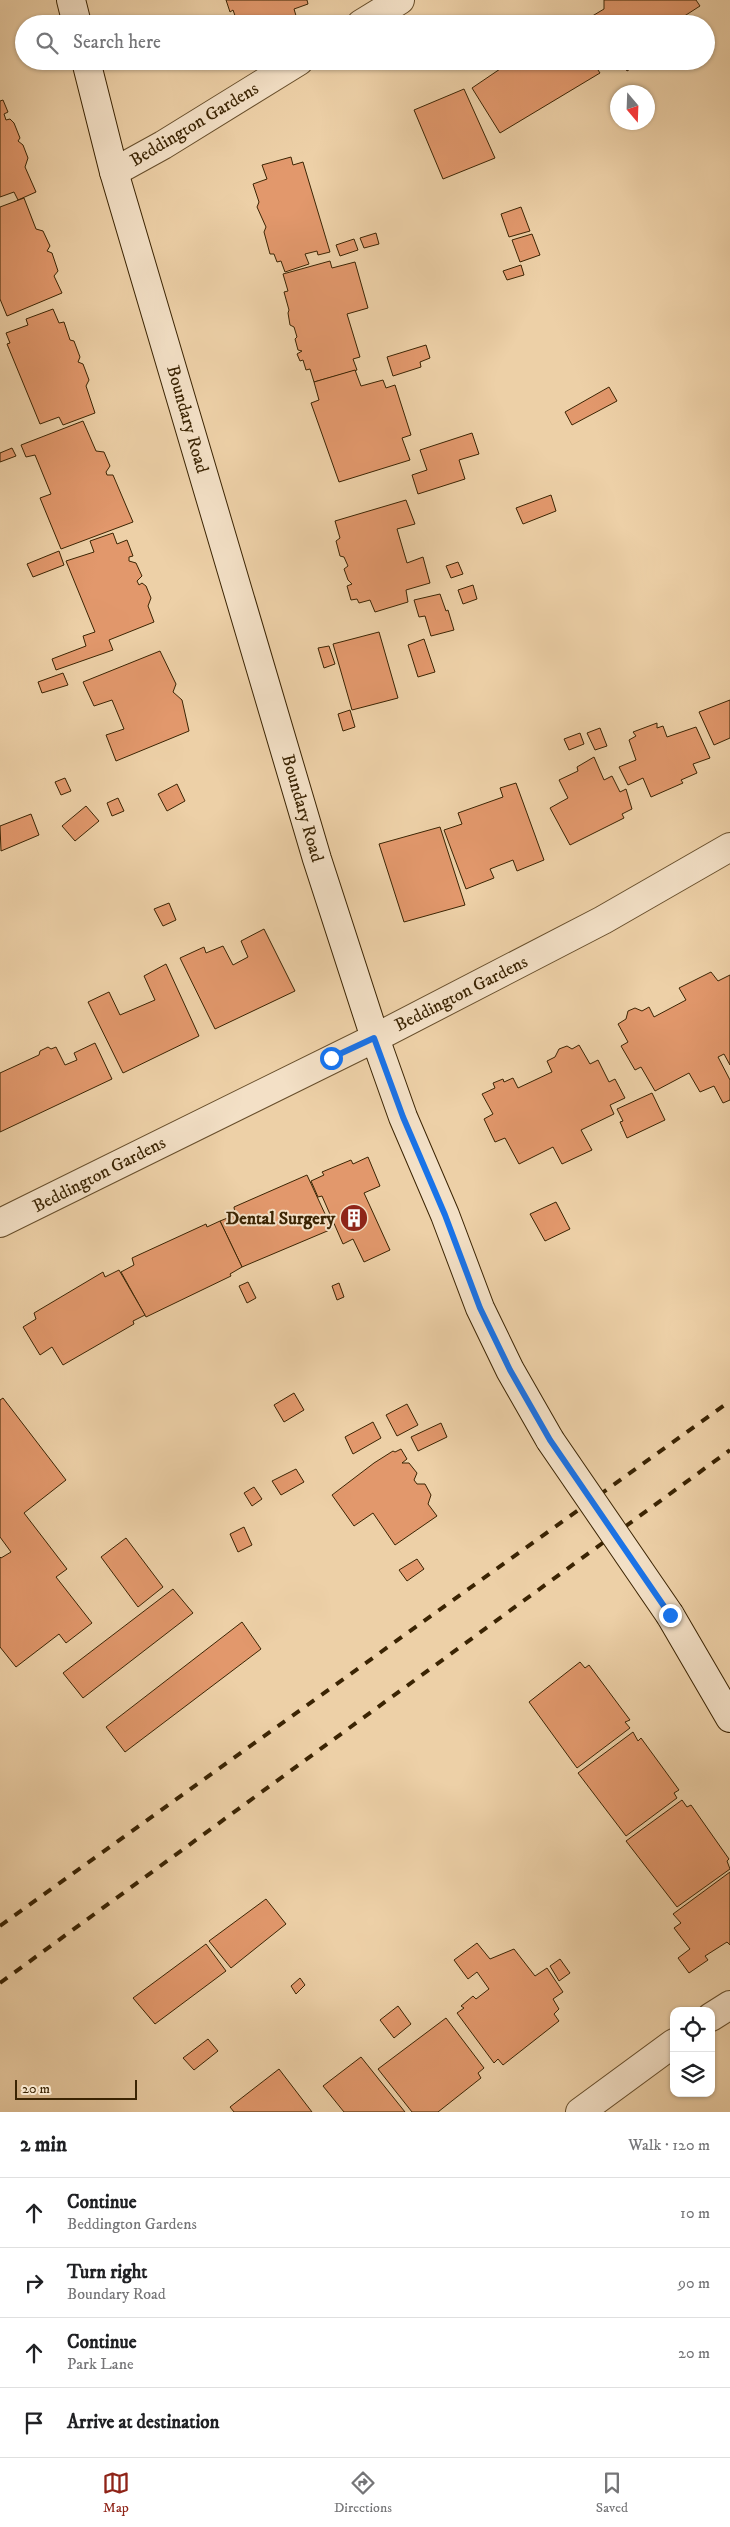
<!DOCTYPE html>
<meta charset="utf-8">
<style>
body{margin:0;font-family:"IM FELL DW Pica",serif;background:#f2f2f2;color:#202124}
.controls{position:absolute;right:15px;bottom:15px;display:grid;overflow:hidden;border-radius:10px;box-shadow:0 1px 4px #0004}
.controls button{width:45px;height:45px;display:grid;place-items:center;padding:0;border:0;border-bottom:1px solid #e0e0e0;background:#fff;color:#202124;font:25px sans-serif}
.compass{position:absolute;left:610px;top:85px;width:45px;height:45px;border-radius:50%;background:#fff;box-shadow:0 1px 4px #0004;rotate:161deg}
.scale{position:absolute;left:15px;bottom:12px;width:122px;box-sizing:border-box;padding-left:5px;border:2px solid #3b2403;border-top:0;font-size:14px;line-height:18px;white-space:nowrap;color:#3b2403;-webkit-text-stroke:4px #f3e0c6;paint-order:stroke}
.stop{position:absolute;width:15px;height:15px;margin:-11px;border:4px solid #1a73e8;border-radius:50%;background:#fff}
.stop.end{background:#1a73e8;border-color:#fff;box-shadow:0 1px 5px #0008}
.list{margin:0;padding:0;list-style:none}
h2{display:flex;justify-content:space-between;align-items:center;height:65px;margin:0;padding:0 20px;font-size:21px}
h2 small{font-size:16px;font-weight:400;color:#757577}
.list li{display:grid;grid-template-columns:32px 1fr auto;gap:15px;align-items:center;box-sizing:border-box;height:70px;padding:0 20px;border-top:1px solid #e0e0e0}
.list b{display:block;font-size:19px;white-space:nowrap}
.list p{margin:0;font-size:16px;white-space:nowrap;color:#757577}
.list em{font-size:16px;font-style:normal;color:#757577}
.icon{flex:none;width:28px;height:28px;fill:none;stroke:currentColor;stroke-width:2;stroke-linecap:round;stroke-linejoin:round}
.map{position:relative;flex:none;width:730px;height:2112px;overflow:hidden}
.search{position:absolute;background:#fff;box-shadow:0 1px 4px #0004;left:15px;right:15px;top:15px;height:55px;display:flex;align-items:center;gap:12px;box-sizing:border-box;padding:0 18px;border-radius:28px;color:#757577;font-size:19px}
.sheet{height:345px;background:#fff}
nav{display:flex;justify-content:space-around;align-items:center;box-sizing:border-box;height:70px;border-top:1px solid #e0e0e0;background:#fff;font-size:14px;color:#757577}
nav a{display:grid;justify-items:center;gap:2px}
nav .on{color:#8f2418}
.map>svg:first-child{display:block}
.building{fill:#e2986c;stroke:#3b2403}
.lines{fill:none;stroke-linecap:round;stroke-linejoin:round}
.minor-casing{stroke:#684f2c;stroke-width:30}
.secondary-casing{stroke:#3b2403;stroke-width:30}
.minor{stroke:#f3e0c6;stroke-width:28}
.secondary{stroke:#f3e0c6;stroke-width:28}
.rail{stroke:#3b2403;stroke-width:4;stroke-dasharray:9 9;stroke-linecap:butt}
.secondary-bridge-casing{stroke:#3b2403;stroke-width:30;stroke-linecap:butt}
.secondary-bridge{stroke:#f3e0c6;stroke-width:28}
.route{stroke:#1a73e8;stroke-width:6}
.labels{text-anchor:middle;stroke-width:4;stroke-linejoin:round;paint-order:stroke}
.street-label{font-size:18px;fill:#3b2403;stroke:#f3e0c6}
.poi-label{font-size:18px;font-weight:bold;fill:#3b2403;stroke:#f3e0c6;text-anchor:end}
</style>
<div class="map">
<svg width="730" height="2112" viewBox="0 0 730 2112">
<rect width="100%" height="100%" fill="#edd0a7"/>
<filter id="stains"><feTurbulence type="fractalNoise" baseFrequency=".004" numOctaves="4"/><feColorMatrix values="0 0 0 0 .2 0 0 0 0 .09 0 0 0 0 .02 0 0 0 .5 -.17"/></filter>
<radialGradient id="worn" r=".72"><stop offset=".6" stop-color="#630" stop-opacity="0"/><stop offset="1" stop-color="#630" stop-opacity=".3"/></radialGradient>
<!-- building -->
<g class="building">
<path d="M226,0H307L308,4L294,9L297,19L283,24H238L233,10L230,12Z"/>
<path d="M604,0H696L700,6L672,24H579L604,9Z"/>
<path d="M501,61H592L600,73L500,133L472,88L500,69L499,63Z"/>
<path d="M621,61H643L627,71Z"/>
<path d="M644,61H664L648,69Z"/>
<path d="M464,89L495,158L443,179L414,110Z"/>
<path d="M3,100L8,112L4,114L6,120L10,119L14,123L20,138L18,141L23,145L28,158L25,167L36,192L18,200L14,192L0,197V101Z"/>
<path d="M291,157L293,165L303,162L330,252L318,255L317,251L305,254L309,264L285,272L281,261L277,262L274,254H270L264,232L266,227L257,207L259,202L253,184L267,179L262,165Z"/>
<path d="M24,198L36,229L43,231L50,246L47,251L52,253L58,271L54,276L62,293L7,316L0,299V207Z"/>
<path d="M521,207L530,231L509,237L501,214Z"/>
<path d="M376,233L379,244L364,248L360,238Z"/>
<path d="M532,234L540,255L520,262L512,240Z"/>
<path d="M354,239L358,250L340,256L336,245Z"/>
<path d="M330,261L332,268L355,262L368,308L347,314L360,357L353,359L357,370L314,382L310,369L306,370L303,360L300,361L297,354L302,351L298,350L295,339L297,337L294,327L290,325L288,313L289,310L284,292L288,291L283,274Z"/>
<path d="M521,265L524,275L507,280L503,271Z"/>
<path d="M53,309L59,323L64,322L70,340L74,341L80,357L78,362L83,364L89,380L86,386L95,413L63,425L59,417L40,424L7,344L10,343L6,333L28,325L26,319Z"/>
<path d="M426,345L430,358L420,362L421,367L393,376L387,357Z"/>
<path d="M355,370L361,386L383,380L386,388L395,385L411,435L402,438L410,460L339,482L311,403L319,400L314,382Z"/>
<path d="M609,387L617,401L572,425L565,412Z"/>
<path d="M83,421L96,451L104,452L110,466L106,472L107,475H113L133,522L61,549L40,498L51,494L35,455L26,457L21,445Z"/>
<path d="M472,433L479,454L459,460L465,479L418,494L412,475L427,470L420,450Z"/>
<path d="M12,448L16,456L0,462V453Z"/>
<path d="M551,495L556,511L523,524L516,508Z"/>
<path d="M406,500L415,524L397,529L407,563L423,557L430,583L406,590L408,602L375,612L370,600L359,603L357,599L351,600L347,586L352,584L348,580L344,569L348,566L344,557L340,556L336,541L340,538L335,521Z"/>
<path d="M113,533L117,544L127,540L133,556L129,557V561L136,563L142,576L137,581L139,585L142,583L146,586L151,598L148,606L154,622L109,640L113,650L56,670L52,659L86,646L83,636L95,632L66,561L94,552L90,541Z"/>
<path d="M59,551L64,565L33,577L27,564Z"/>
<path d="M458,562L463,574L451,578L446,566Z"/>
<path d="M473,585L477,599L463,604L458,590Z"/>
<path d="M440,594L446,611L448,610L454,630L431,636L425,616L419,617L414,600Z"/>
<path d="M379,632L398,698L352,710L333,644Z"/>
<path d="M424,639L435,672L418,677L408,645Z"/>
<path d="M329,646L335,664L324,668L318,648Z"/>
<path d="M160,651L176,684L173,692L182,700L189,731L116,761L106,735L124,729L112,700L94,706L83,682Z"/>
<path d="M63,673L68,685L42,693L38,682Z"/>
<path d="M730,700V738L714,745L699,712Z"/>
<path d="M350,710L355,727L343,731L338,714Z"/>
<path d="M657,723V728L663,726L667,737L696,727L710,758L693,764L697,773L681,780L683,783L651,797L643,778L628,785L619,767L636,760L629,740L636,736L633,732Z"/>
<path d="M600,728L607,746L595,750L587,733Z"/>
<path d="M580,733L584,744L569,750L564,739Z"/>
<path d="M594,757L604,780L612,776L620,792L626,789L632,809L622,814L624,818L570,845L550,808L568,798L559,780L578,771L577,767Z"/>
<path d="M65,778L71,791L61,795L55,782Z"/>
<path d="M516,783L544,860L517,871L513,860L490,869L494,878L466,889L444,830L462,824L458,813L503,797L500,788Z"/>
<path d="M177,784L185,801L167,811L158,794Z"/>
<path d="M118,798L124,811L112,816L107,803Z"/>
<path d="M86,806L99,821L75,841L62,826Z"/>
<path d="M31,814L39,835L1,851L0,826Z"/>
<path d="M440,827L465,905L404,922L379,844Z"/>
<path d="M169,903L176,920L163,926L154,909Z"/>
<path d="M264,929L295,991L215,1029L180,958L204,947L206,953L223,946L233,965L248,957L241,941Z"/>
<path d="M166,964L199,1036L123,1073L88,1002L109,992L120,1015L155,1000L144,976Z"/>
<path d="M711,972L718,981L730,975V1065L724,1054L718,1057L730,1080V1100L723,1103L714,1086L700,1092L689,1073L655,1091L641,1067L635,1070L621,1046L628,1042L618,1024L626,1019L628,1011L635,1008L642,1011L649,1007L654,1017L686,1000L679,988Z"/>
<path d="M95,1043L112,1079L0,1132V1073L39,1055L40,1051L48,1047L51,1049L56,1047L65,1065L77,1060L74,1053Z"/>
<path d="M579,1045L590,1064L598,1060L609,1082L615,1079L625,1098L610,1105L614,1114L581,1130L592,1150L562,1164L553,1147L519,1164L505,1138L495,1142L484,1119L493,1114L482,1094L495,1088L493,1083L503,1079L504,1082L513,1078L518,1088L552,1072L547,1061L555,1057L559,1049L567,1046L572,1049Z"/>
<path d="M652,1093L665,1120L627,1138L620,1122L623,1121L617,1109Z"/>
<path d="M368,1157L380,1186L364,1193L390,1250L364,1262L353,1239L343,1244L322,1196L318,1197L311,1181L324,1175L322,1172L351,1160L353,1164Z"/>
<path d="M307,1175L332,1229L242,1267L220,1221L235,1215L234,1207Z"/>
<path d="M556,1202L570,1229L545,1241L530,1214Z"/>
<path d="M220,1221L242,1267L230,1274L231,1276L146,1317L121,1272L134,1265L132,1258L206,1224L207,1227Z"/>
<path d="M119,1270L145,1315L133,1321L134,1324L63,1365L52,1347L40,1355L23,1327L36,1319L34,1313L103,1272L105,1277Z"/>
<path d="M248,1282L256,1298L247,1303L239,1286Z"/>
<path d="M339,1283L344,1297L337,1300L332,1286Z"/>
<path d="M294,1393L304,1410L284,1422L274,1405Z"/>
<path d="M3,1398L66,1480L24,1513L67,1569L56,1577L92,1623L66,1643L59,1634L16,1667L0,1647V1557L1,1558L11,1552L0,1537V1400Z"/>
<path d="M407,1404L418,1425L397,1436L386,1415Z"/>
<path d="M373,1422L381,1438L353,1454L345,1437Z"/>
<path d="M441,1423L447,1437L418,1451L411,1437Z"/>
<path d="M401,1449L407,1459L402,1463H409L417,1473L414,1480L417,1484H425L431,1495L428,1504L437,1516L395,1545L373,1513L354,1526L332,1495L374,1463L393,1451L395,1452Z"/>
<path d="M296,1469L304,1482L281,1495L272,1481Z"/>
<path d="M254,1487L262,1499L252,1506L244,1493Z"/>
<path d="M244,1527L252,1545L238,1552L230,1534Z"/>
<path d="M126,1538L163,1587L138,1607L101,1557Z"/>
<path d="M417,1559L424,1569L407,1581L399,1570Z"/>
<path d="M173,1589L193,1613L83,1698L63,1673Z"/>
<path d="M242,1622L261,1649L125,1752L106,1727Z"/>
<path d="M580,1662L585,1668L589,1665L630,1720L625,1722L630,1728L577,1768L529,1702Z"/>
<path d="M633,1732L638,1741L641,1738L679,1790L674,1793L677,1798L626,1836L578,1773Z"/>
<path d="M682,1800L687,1807L691,1805L729,1859L727,1861L730,1869L677,1907L626,1841Z"/>
<path d="M730,1872V1945L727,1942L705,1956L708,1960L689,1973L678,1958L690,1949L674,1928L681,1923L673,1914Z"/>
<path d="M266,1899L286,1924L231,1968L209,1941Z"/>
<path d="M477,1943L490,1959L514,1949L535,1976L547,1968L563,1992L553,1999L559,2009L554,2014L559,2021L503,2065L498,2059L494,2063L457,2013L464,2008L461,2006L473,1996L476,1999L489,1989L477,1972L468,1979L454,1960Z"/>
<path d="M206,1944L226,1971L155,2024L133,1998Z"/>
<path d="M560,1959L570,1973L559,1981L550,1966Z"/>
<path d="M300,1978L305,1985L296,1994L291,1986Z"/>
<path d="M398,2006L411,2024L394,2038L380,2020Z"/>
<path d="M446,2018L484,2068L478,2073L481,2078L438,2112H412L378,2069Z"/>
<path d="M208,2039L218,2051L194,2070L183,2058Z"/>
<path d="M361,2057L405,2112H344L323,2086Z"/>
<path d="M279,2069L312,2112H234L230,2107Z"/>
</g>
<g class="lines">
<defs>
<g id="minor">
<path d="M361,24L400,0"/>
<path d="M114,172L163,145L299,61"/>
<path d="M0,1223L375,1038L603,920L730,847"/>
<path d="M711,2017L730,2005"/>
<path d="M580,2112L674,2043"/>
</g>
<g id="secondary">
<path d="M71,0L77,24"/>
<path d="M86,61L114,172L317,859L375,1038L403,1117L445,1215L480,1308L510,1370L550,1440"/>
<path d="M670,1615L730,1718"/>
</g>
</defs>
<!-- minor casing -->
<use href="#minor" class="minor-casing"/>
<!-- secondary casing -->
<use href="#secondary" class="secondary-casing"/>
<!-- minor -->
<use href="#minor" class="minor"/>
<!-- secondary -->
<use href="#secondary" class="secondary"/>
<!-- rail -->
<g class="rail">
<path d="M0,1926L730,1401"/>
<path d="M0,1983L730,1450"/>
</g>
<defs>
<path id="secondary-bridge" d="M550,1440L670,1615"/>
</defs>
<!-- secondary-bridge casing -->
<use href="#secondary-bridge" class="secondary-bridge-casing"/>
<!-- secondary-bridge -->
<use href="#secondary-bridge" class="secondary-bridge"/>
</g>
<g class="lines">
<!-- route -->
<path class="route" d="M331,1058L374,1038L403,1117L445,1215L480,1308L510,1370L550,1440L670,1615"/>
</g>
<!-- icons -->
<defs>
<symbol id="building-disc" viewBox="-11 -11 22 22"><circle r="9.5" fill="#8f2418" stroke="#f3e0c6"/><path d="M-4-6H4V6H1V3H-1V6H-4ZM-2.5-4.3h1.7v1.8h-1.7ZM.8-4.3h1.7v1.8H.8ZM-2.5-1h1.7V.8h-1.7ZM.8-1h1.7V.8H.8Z" fill="#fff"/></symbol>
</defs>
<g fill-rule="evenodd">
<use href="#building-disc" x="338" y="1202" width="32" height="32"/>
</g>
<g class="labels">
<!-- street labels -->
<g class="street-label">
<text transform="translate(194 124) rotate(-31)" y="6">Beddington Gardens</text>
<text transform="translate(188 419) rotate(74)" y="6">Boundary Road</text>
<text transform="translate(303 808) rotate(74)" y="6">Boundary Road</text>
<text transform="translate(461 993) rotate(-27)" y="6">Beddington Gardens</text>
<text transform="translate(99 1174) rotate(-27)" y="6">Beddington Gardens</text>
</g>
<!-- poi labels -->
<g class="poi-label">
<text x="335" y="1224">Dental Surgery</text>
</g>
</g>
<rect width="100%" height="100%" filter="url(#stains)"/>
<rect width="100%" height="100%" fill="url(#worn)"/>
</svg>
<div class="controls">
<button><svg class="icon" aria-label="locate" viewBox="0 0 24 24"><circle cx="12" cy="12" r="6"/><path d="M12 2v4M12 18v4M2 12h4M18 12h4"/></svg></button>
<button><svg class="icon" aria-label="layers" viewBox="0 0 24 24"><path d="M12 4l9 5-9 5-9-5zM3 14l9 5 9-5"/></svg></button>
</div>
<svg class="compass" viewBox="-18 -18 36 36"><path d="M0-13l5 13h-10z" fill="#e53935"/><path d="M0 13l5-13h-10z" fill="#757577"/></svg>
<div class="scale">20 m</div>
<div class="stop" style="left:331px;top:1058px"></div>
<div class="stop end" style="left:670px;top:1615px"></div>
<div class="search"><svg class="icon" aria-label="search" viewBox="0 0 24 24"><circle cx="10" cy="10" r="6"/><path d="M15 15l6 6"/></svg>Search here</div>
</div>
<section class="sheet">
<h2>2 min<small>Walk · 120 m</small></h2>
<ul class="list">
<li><svg class="icon" aria-label="ahead" viewBox="0 0 24 24"><path d="M12 20V5M6 11l6-6 6 6"/></svg><div><b>Continue</b><p>Beddington Gardens</p></div><em>10 m</em></li>
<li><svg class="icon" aria-label="right" viewBox="0 0 24 24"><path d="M7 20v-9h11M14 6l5 5-5 5"/></svg><div><b>Turn right</b><p>Boundary Road</p></div><em>90 m</em></li>
<li><svg class="icon" aria-label="ahead" viewBox="0 0 24 24"><path d="M12 20V5M6 11l6-6 6 6"/></svg><div><b>Continue</b><p>Park Lane</p></div><em>20 m</em></li>
<li><svg class="icon" aria-label="arrive" viewBox="0 0 24 24"><path d="M6 21V4h12l-3 4 3 4H6"/></svg><div><b>Arrive at destination</b></div></li>
</ul>
</section>
<nav>
<a class="on"><svg class="icon" aria-label="map" viewBox="0 0 24 24"><path d="M3 6l6-2 6 2 6-2v14l-6 2-6-2-6 2zM9 4v14M15 6v14"/></svg>Map</a>
<a><svg class="icon" aria-label="directions" viewBox="0 0 24 24"><path d="M12 3l9 9-9 9-9-9zM9 14v-3h6M13 9l2 2-2 2"/></svg>Directions</a>
<a><svg class="icon" aria-label="saved" viewBox="0 0 24 24"><path d="M7 4h10v16l-5-4-5 4z"/></svg>Saved</a>
</nav>
